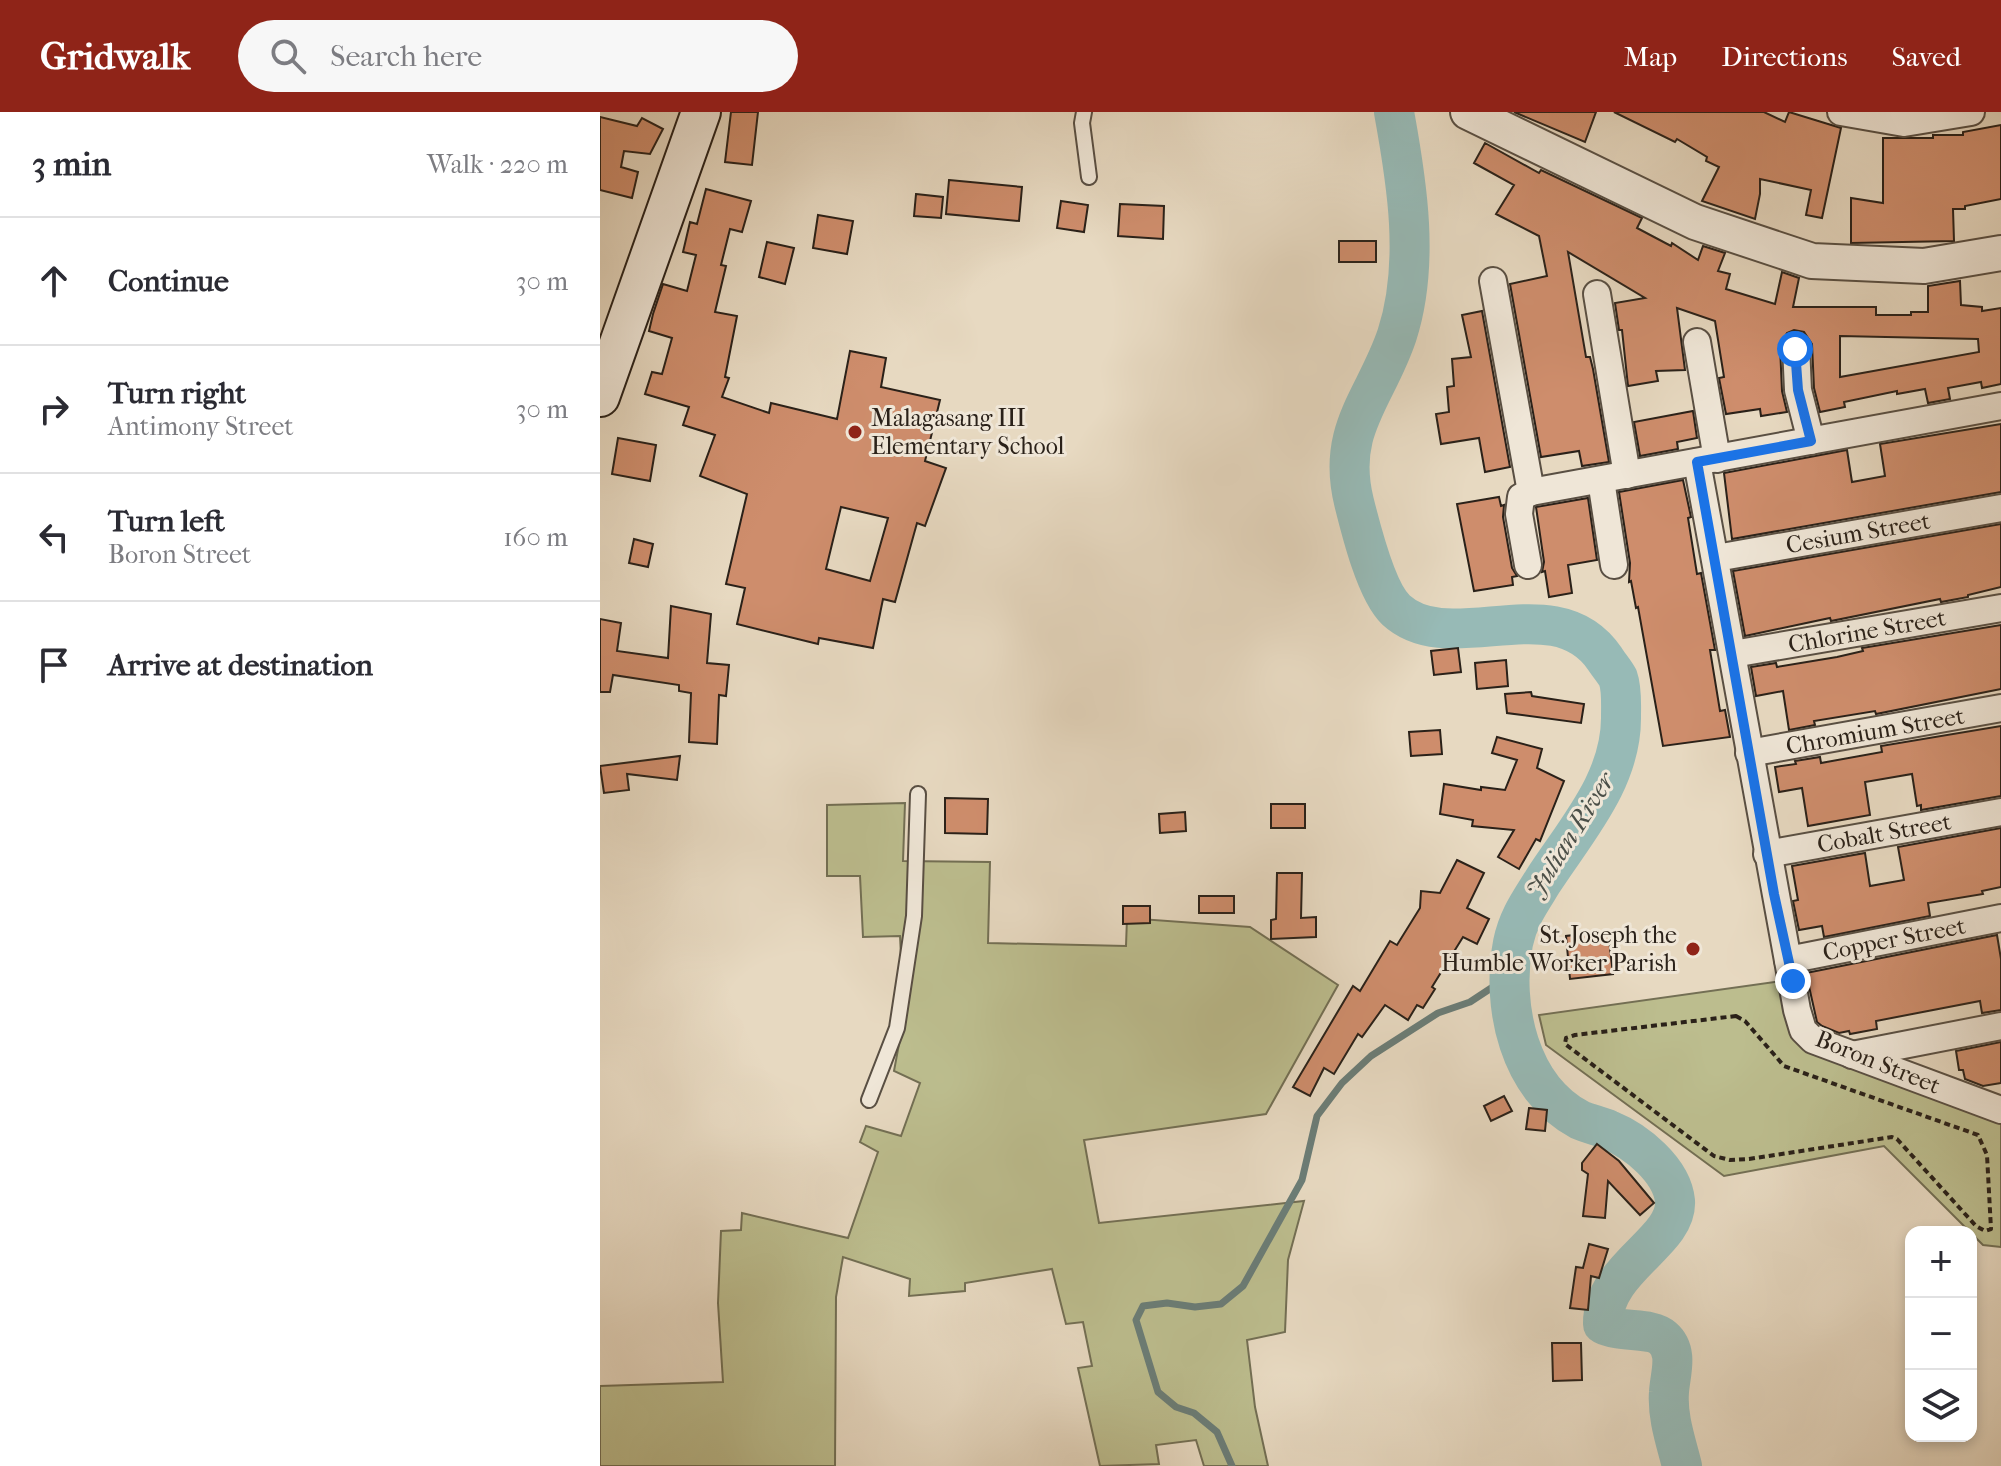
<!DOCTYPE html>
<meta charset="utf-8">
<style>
body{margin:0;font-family:"IM FELL French Canon",serif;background:#f7f7f7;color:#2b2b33}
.controls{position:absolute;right:24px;bottom:24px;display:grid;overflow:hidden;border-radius:16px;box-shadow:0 4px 12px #0003}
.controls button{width:72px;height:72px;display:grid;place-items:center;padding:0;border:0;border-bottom:2px solid #e1e1e2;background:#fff;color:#2b2b33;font:40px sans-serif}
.stop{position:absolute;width:24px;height:24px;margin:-18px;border:6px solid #1a73e8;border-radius:50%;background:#fff}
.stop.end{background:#1a73e8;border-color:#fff;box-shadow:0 2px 8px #0008}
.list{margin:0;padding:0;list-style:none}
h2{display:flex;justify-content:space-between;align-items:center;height:104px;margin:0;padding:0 32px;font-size:34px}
h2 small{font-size:26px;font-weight:400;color:#7c7c81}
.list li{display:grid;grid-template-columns:52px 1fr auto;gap:24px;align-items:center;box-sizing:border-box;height:128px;padding:0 32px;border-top:2px solid #e1e1e2}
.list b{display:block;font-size:30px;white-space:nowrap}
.list p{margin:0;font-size:26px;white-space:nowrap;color:#7c7c81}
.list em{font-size:26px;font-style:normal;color:#7c7c81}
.icon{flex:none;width:44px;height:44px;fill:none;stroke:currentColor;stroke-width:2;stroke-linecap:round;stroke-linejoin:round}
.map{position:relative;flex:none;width:1401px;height:1354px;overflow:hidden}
header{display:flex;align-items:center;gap:48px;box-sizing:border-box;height:112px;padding:0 40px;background:#8f2418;color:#fff}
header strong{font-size:38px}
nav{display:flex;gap:44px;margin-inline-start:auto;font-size:28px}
.search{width:560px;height:72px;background:#f7f7f7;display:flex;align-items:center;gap:20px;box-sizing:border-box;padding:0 28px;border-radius:44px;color:#7c7c81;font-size:30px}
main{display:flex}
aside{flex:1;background:#fff}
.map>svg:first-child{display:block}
.green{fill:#bcbd8e;stroke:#736f54;stroke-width:2}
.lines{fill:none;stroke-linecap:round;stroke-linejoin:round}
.stream{stroke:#6b7d77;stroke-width:7}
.river{stroke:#97bab6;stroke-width:40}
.building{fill:#ce8d6c;stroke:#2a2119;stroke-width:2;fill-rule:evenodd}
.service-casing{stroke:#594f43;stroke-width:18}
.minor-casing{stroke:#594f43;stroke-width:30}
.tertiary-casing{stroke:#594f43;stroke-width:38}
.secondary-casing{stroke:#2a2119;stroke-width:42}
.path{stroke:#2a2119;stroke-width:4;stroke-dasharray:6 4;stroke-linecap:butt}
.service{stroke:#efe6d7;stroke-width:14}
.minor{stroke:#efe6d7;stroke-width:26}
.tertiary{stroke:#efe6d7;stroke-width:34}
.secondary{stroke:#efe6d7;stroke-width:38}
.route{stroke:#1a73e8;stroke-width:10}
.poi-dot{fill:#8f2418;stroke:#efe6d7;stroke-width:3}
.labels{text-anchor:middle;stroke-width:6;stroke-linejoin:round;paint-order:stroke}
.poi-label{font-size:24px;fill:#2a2119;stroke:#efe6d7;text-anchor:start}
.street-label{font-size:24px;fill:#2a2119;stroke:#efe6d7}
.water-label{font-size:26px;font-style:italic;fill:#4b4f48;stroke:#efe6d7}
</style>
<header>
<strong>Gridwalk</strong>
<div class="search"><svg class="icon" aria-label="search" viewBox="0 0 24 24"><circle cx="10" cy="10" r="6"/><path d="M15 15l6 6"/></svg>Search here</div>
<nav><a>Map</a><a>Directions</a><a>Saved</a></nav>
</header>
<main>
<aside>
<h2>3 min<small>Walk · 220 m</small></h2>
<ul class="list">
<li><svg class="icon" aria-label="ahead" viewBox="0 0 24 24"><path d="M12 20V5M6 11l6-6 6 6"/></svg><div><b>Continue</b></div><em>30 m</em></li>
<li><svg class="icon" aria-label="right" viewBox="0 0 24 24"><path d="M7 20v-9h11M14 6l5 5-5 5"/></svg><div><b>Turn right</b><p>Antimony Street</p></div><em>30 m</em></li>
<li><svg class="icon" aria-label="left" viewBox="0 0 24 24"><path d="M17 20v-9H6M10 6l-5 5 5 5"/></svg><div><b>Turn left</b><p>Boron Street</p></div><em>160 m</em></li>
<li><svg class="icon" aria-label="arrive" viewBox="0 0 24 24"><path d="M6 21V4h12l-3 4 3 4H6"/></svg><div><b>Arrive at destination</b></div></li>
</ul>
</aside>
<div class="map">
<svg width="1401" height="1354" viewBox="0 0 1401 1354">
<rect width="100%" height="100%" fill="#e7d9c1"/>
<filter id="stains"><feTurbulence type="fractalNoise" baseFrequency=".0025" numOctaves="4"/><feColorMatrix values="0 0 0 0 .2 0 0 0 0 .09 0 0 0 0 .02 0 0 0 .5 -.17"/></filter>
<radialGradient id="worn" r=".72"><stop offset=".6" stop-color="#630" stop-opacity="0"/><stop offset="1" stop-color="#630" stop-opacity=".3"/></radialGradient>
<!-- green -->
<g class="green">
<path d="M305,691L303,749L390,750L388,831L526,834L527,806L650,815L738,873L666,1002L484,1028L499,1111L704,1089L688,1148L685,1220L647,1228L655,1295L668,1354H604L596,1328L556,1333L559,1352L500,1354L478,1256L492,1254L483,1210L466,1212L452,1157L365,1171V1179L309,1184L310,1167L243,1145L236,1185L235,1354H0V1274L123,1270L118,1191L121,1119L141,1118L142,1101L248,1126L278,1040L260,1030L266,1014L301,1024L320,971L294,959L304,905L300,824L263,825L260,764H227V693Z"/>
<path d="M1189,868L1201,919L1401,1000V1135L1383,1133L1284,1034L1124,1064L946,933L939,903Z"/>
</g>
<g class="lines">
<!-- stream -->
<path class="stream" d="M632,1354L617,1320L594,1301L576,1295L558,1280L536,1208L543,1194L567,1191L595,1195L621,1192L643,1174L702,1068L717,1004L742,971L771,944L838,901L870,890L911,863"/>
<!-- river -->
<path class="river" d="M794,0C807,71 820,152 797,223C776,286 736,317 754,390C761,418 776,479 796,498C850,548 955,473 1005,547C1008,552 1015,560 1018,566C1022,577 1021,593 1021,604C1022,668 976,718 943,769C930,790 918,806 913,831C901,894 919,976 980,1008C989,1012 1000,1014 1009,1018C1036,1029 1072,1058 1075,1089C1078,1130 1002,1156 1003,1212C1021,1221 1051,1215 1063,1226C1079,1240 1070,1262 1069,1280C1067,1305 1076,1330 1082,1354"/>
</g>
<!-- building -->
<g class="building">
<path d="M131,0H158L152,53L125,50Z"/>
<path d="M914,0H996L985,30Z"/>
<path d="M1014,0H1164L1185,10L1189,0L1241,16L1222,106L1206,103L1211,78L1160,67V82L1155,107L1102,89L1119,55L1106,49L1107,45L1077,27L1075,30Z"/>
<path d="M0,5L37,14L42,6L63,17L50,42L24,39L21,55L38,60L32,86L0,78Z"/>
<path d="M1401,13V87L1365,94V97H1353L1354,129L1251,131V86L1283,91V26H1333V23H1363V20Z"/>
<path d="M885,31L939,61L941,58L1042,106L1037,116L1071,134L1072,131L1098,148L1103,134L1125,141L1118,159L1130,162L1126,177L1175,192L1182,160L1199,166L1193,195H1276V203H1311V200H1328V174L1360,169L1361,193L1382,195V199L1401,196V272L1382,276L1381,270L1348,276L1350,287L1328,291L1325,277L1297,282V279L1244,290L1245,295L1220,300L1214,276L1212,232L1204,220L1194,218L1187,221L1180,234L1182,279L1187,300L1161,304L1160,297L1126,302L1119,266L1124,265L1115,209L1077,196L1085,258L1056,259L1058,269L1028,274L1022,218H1019L1015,191L1045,186L968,140L986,245H990L993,257L1009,350L982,354L979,339L941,345L910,172L947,164L939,124L896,102L914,73L874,51ZM1240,224L1378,227L1379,240L1240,265Z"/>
<path d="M349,68L422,75L419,109L346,102Z"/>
<path d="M106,77L151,89L142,120L130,117L121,153L126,154L115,200L137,204L125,265L129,266L122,285L169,301L171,291L237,307L250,239L286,246L281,275L340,288L325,349L346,356L325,414L317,411L295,490L283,487L273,536L219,526L218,532L137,512L145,476L126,472L147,382L100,364L115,323L83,313L89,295L45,282L52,260L62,262L72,226L49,219L53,202L63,172L87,179L96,143L83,140L90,110L97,112ZM241,395L288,406L270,469L226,457Z"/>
<path d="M316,82L343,85L341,106L314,104Z"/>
<path d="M461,89L488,93L484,120L457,116Z"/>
<path d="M520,92L564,94L563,127L518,124Z"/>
<path d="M218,103L253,109L247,142L213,136Z"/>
<rect x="739" y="129" width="37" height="21"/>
<path d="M167,130L194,136L185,172L159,165Z"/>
<path d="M882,199L910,355L885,360L879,326L841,332L836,302L849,300L847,275L854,274L852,247L871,245L862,203Z"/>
<path d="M1093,299L1097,326L1077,330L1078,337L1040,344L1034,310Z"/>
<path d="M1401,312V380L1132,427L1124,361L1247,338L1252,370L1285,364L1280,332Z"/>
<path d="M18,326L56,333L50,369L12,362Z"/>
<path d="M1083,368L1091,405L1088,406L1097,462L1101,461L1115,538H1110L1120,599L1125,598L1130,625L1063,634L1038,495L1036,496L1031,469L1029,470L1030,451L1019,380Z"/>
<path d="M899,385L901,394L904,393L903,405L912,456L917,464L912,465L913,473L874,479L857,392Z"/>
<path d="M988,386L997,448L968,453L972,481L949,485L945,459L942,460L944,450L936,395Z"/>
<path d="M1401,412V475L1368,483V485L1341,490L1340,487L1231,509L1230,506L1145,524L1133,459Z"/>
<path d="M34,427L53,432L48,455L29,451Z"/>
<path d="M71,494L111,502L107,551L129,553L126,584L119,583L117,632L89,630L91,581L79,579V573L13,563L10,580H0V507L21,511L17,539L68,546Z"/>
<path d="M1401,513V577L1276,602L1275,599L1214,609L1215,613L1189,618L1183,579L1156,584L1151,555L1176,551L1177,555L1237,545L1263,539L1262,536Z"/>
<path d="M858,536L861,560L834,563L831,539Z"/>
<path d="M906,548L908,574L877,577L875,551Z"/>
<path d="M931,580L932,584L984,592L981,611L907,601L905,582Z"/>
<path d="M1401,614V684L1321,698V693L1317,694L1312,662L1265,670L1270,703L1208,714L1202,676L1179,680L1175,655L1196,652L1195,649L1220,645L1221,651L1282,640L1281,634Z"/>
<path d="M840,618L842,642L811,644L809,620Z"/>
<path d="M897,625L942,637L937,656L964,669L940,729L936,727L919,757L898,745L914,718L872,714L873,708L840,702L844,672L881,678V675L905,678L917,648L892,641Z"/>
<path d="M80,644L77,668L27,662L29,678L4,681L0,654Z"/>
<path d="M345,686L388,687L387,722L345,721Z"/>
<rect x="671" y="692" width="34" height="24"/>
<path d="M585,700L586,719L560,721L559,702Z"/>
<path d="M1401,716V775L1382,779L1383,782L1328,791L1330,804L1224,825L1222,814L1199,818L1193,789L1198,788L1192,754L1265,741L1270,774L1304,768L1298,735Z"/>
<path d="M857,748L884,761L867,796L889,807L877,832L863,825L832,875L835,877L823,896L817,893L808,908L785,893L762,925L758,922L734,962L724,956L710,984L693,975L753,874L760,879L790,829L797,833L820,796L821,779L840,781Z"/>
<path d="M677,761H702L701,806L716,805V825L671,827V808L676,807Z"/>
<rect x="599" y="784" width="35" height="17"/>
<path d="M523,794H550V811L523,812Z"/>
<path d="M1008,819L1013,862L970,867L966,824Z"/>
<path d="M1397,823L1401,847V898L1382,901L1380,889L1276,909L1277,917L1250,922L1249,919L1239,921L1222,914L1217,910L1206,861Z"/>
<path d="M1401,930V971L1383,974L1365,967L1363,958H1359L1356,939Z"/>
<path d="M904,984L912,999L891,1009L884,994Z"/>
<path d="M929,996L947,998L945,1019L926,1017Z"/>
<path d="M997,1032L1019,1049L1054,1091L1040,1103L1008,1069L1005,1106L983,1104L988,1062L982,1058V1051Z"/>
<path d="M989,1132L1008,1137L999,1166L991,1164L988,1198L970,1196L976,1155L983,1156Z"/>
<path d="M952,1231H981L982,1268L953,1269Z"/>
</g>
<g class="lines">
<defs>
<g id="service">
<path d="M484,0L482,11L489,65"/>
<path d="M269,988L297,916L314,804L318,682"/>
</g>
<g id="minor">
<path d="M1241,0L1304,11L1371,0"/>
<path d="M893,169L931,380"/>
<path d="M997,182L1027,363"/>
<path d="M1097,230L1117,347"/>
<path d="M1196,234L1198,278L1211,329"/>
<path d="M1097,350L1197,898L1203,918L1213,928L1401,998"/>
<path d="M1001,368L1014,453"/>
<path d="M1116,446L1401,396"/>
<path d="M928,453L919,402L921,385L931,380L1401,294"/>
<path d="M1133,542L1401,496"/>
<path d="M1149,641L1401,596"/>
<path d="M1167,742L1401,700"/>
<path d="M1188,848L1401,806"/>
<path d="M1252,943L1401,914"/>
</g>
<path id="tertiary" d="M868,0L1095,110L1212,149L1324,154L1401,141"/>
<path id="secondary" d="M0,285L101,0"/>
</defs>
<!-- service casing -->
<use href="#service" class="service-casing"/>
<!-- minor casing -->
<use href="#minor" class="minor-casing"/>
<!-- tertiary casing -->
<use href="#tertiary" class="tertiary-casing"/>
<!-- secondary casing -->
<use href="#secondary" class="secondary-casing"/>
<!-- path -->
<path class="path" d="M1136,904L1145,909L1184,954L1378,1023L1387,1043L1391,1117L1385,1119L1376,1114L1297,1027L1292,1025L1149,1047L1130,1048L1114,1044L965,932L966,926L975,923Z"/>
<!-- service -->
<use href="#service" class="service"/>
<!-- minor -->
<use href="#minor" class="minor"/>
<!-- tertiary -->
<use href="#tertiary" class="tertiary"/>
<!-- secondary -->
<use href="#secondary" class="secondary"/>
</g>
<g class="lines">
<!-- route -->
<path class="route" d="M1193,869L1174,782L1097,350L1211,329L1198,278L1195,237"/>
</g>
<!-- markers -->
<g class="poi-dot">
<circle cx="255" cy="320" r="8"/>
<circle cx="1093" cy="837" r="8"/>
</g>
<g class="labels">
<!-- poi labels -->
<g class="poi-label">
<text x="271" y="314">Malagasang III<tspan x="271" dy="28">Elementary School</tspan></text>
<text x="1077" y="831" text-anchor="end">St. Joseph the<tspan x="1077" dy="28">Humble Worker Parish</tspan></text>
</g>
<!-- street labels -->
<g class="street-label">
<text transform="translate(1258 421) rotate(-10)" y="8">Cesium Street</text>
<text transform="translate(1267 519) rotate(-10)" y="8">Chlorine Street</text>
<text transform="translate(1275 619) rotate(-10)" y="8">Chromium Street</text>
<text transform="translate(1284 721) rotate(-10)" y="8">Cobalt Street</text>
<text transform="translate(1294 827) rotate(-11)" y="8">Copper Street</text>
<text transform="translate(1278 950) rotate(22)" y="8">Boron Street</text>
</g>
<!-- water labels -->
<g class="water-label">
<text transform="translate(970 723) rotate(-58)" y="9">Julian River</text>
</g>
</g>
<rect width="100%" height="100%" filter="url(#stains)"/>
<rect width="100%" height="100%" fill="url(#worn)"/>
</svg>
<div class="controls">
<button>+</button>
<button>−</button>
<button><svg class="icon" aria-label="layers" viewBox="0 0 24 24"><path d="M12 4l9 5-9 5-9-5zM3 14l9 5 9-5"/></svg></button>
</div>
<div class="stop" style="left:1195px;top:237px"></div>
<div class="stop end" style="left:1193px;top:869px"></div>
</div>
</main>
